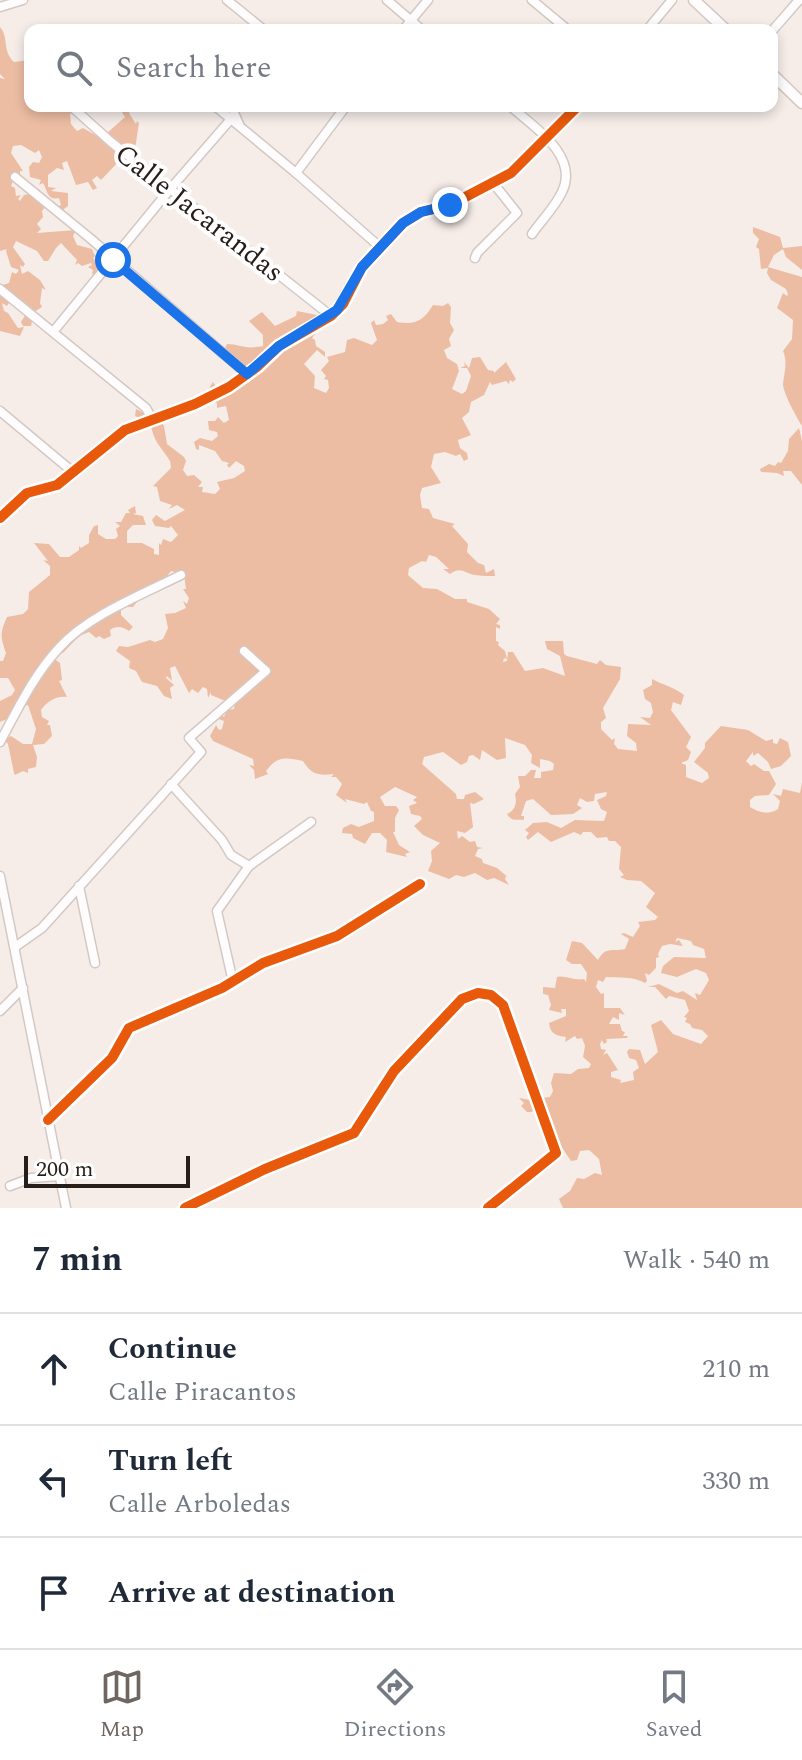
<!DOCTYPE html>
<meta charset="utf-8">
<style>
body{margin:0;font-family:Spectral,serif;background:#f2f2f3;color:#1f2937}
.scale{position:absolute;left:24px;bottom:20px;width:166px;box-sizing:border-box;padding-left:8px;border:4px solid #271e1a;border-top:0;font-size:22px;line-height:28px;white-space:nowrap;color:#271e1a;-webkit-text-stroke:6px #fff;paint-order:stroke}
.stop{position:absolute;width:24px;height:24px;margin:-18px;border:6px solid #1a73e8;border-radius:50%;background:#fff}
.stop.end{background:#1a73e8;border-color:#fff;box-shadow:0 2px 8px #0008}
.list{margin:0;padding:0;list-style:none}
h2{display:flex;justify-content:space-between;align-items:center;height:104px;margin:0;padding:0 32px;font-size:34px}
h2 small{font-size:26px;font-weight:400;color:#747a83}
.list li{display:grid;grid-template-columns:52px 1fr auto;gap:24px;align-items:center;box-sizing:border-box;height:112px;padding:0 32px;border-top:2px solid #e0e1e3}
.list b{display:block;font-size:30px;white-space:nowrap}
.list p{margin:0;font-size:26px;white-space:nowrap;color:#747a83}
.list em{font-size:26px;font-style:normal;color:#747a83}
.icon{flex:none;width:44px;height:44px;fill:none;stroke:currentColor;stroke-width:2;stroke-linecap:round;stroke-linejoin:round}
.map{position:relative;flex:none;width:802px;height:1208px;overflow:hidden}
.search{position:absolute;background:#fff;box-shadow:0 4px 12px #0003;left:24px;right:24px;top:24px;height:88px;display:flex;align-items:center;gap:20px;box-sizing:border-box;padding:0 28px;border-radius:16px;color:#747a83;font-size:30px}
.sheet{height:440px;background:#fff}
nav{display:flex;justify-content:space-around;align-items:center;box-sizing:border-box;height:112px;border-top:2px solid #e0e1e3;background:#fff;font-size:22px;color:#747a83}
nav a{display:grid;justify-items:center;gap:4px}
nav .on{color:#6f6662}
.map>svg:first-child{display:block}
.forest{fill:#ecbda3;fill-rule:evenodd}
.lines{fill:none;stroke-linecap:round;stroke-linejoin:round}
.minor-casing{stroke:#d2c9c5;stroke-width:11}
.major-casing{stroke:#d2c9c5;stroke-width:13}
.minor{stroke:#fefcfc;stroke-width:8}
.major{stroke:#fefcfc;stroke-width:10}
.cycleway-casing{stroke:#fff;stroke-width:15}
.cycleway{stroke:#e8590c;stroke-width:10}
.route{stroke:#1a73e8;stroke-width:10}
.labels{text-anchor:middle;stroke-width:8;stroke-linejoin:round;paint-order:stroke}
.street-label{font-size:28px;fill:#271e1a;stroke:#fff}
</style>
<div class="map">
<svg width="802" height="1208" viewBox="0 0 802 1208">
<rect width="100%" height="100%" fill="#f6ede9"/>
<!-- forest -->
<g class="forest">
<path d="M0,27C9,37 2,51 14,62L30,60V106H85L87,110L85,113L77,110L70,114L71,124L77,131L83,128L97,136L106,134L125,117L118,106H132L129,113L136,124L137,121L139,123L135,149L120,145L115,148L121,159L101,180L97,176L92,180L97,188L93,190L88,182L76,185L67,161L62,163L64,170L57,168L48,175V187L56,188L51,191L68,193V206L56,215L53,214V209L61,205L59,198C47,201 48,191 43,183L39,185L41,180L30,177L29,167L33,162L39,163L42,157L39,150L35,153L21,145L13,146L11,153L23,171H20V175L16,173L11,186L15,188L16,196L21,195L18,199L20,201L24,195L36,193L47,205L42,211L43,217L37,224L41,229L37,233L76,230L73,236L77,245L92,249L95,256L93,258L101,268L98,273L92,274L93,270L88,267L92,265L91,263L82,266L78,263L75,265L77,260L61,243L56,248L48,261H44L37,251L16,241L13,247L25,264L23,267L20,265L22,274L28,271L40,280L46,290L42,288L40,303L42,307L34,312L31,326H23L21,322L26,314L24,301H10L7,306L2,303L4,311L8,313L18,328L24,327L20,336L0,331V286L9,283L12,272L16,274L19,270L11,267L6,251L7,249L0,251V78L5,79L0,74Z"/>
<path d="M753,227L780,237L783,248L802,246V270L786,257L783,249L774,255L768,267L802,277V426C797,418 783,393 783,384C784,373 788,362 783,351L792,339L793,320L777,308L783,293L787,296L788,294L786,289L771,280L767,273L768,268L761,269L759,249L756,247L759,239L753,233Z"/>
<path d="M448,303L451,307L450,323L454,330L449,339L451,346L444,350L447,358L457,364L459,371L452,389L462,394L466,391L471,376L467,368H460L465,366L464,362L469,368L472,358L480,357L488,370L494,371V373L506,362L516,379L513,382L510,380L509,384L506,381L492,385L490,382L484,395L471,402L469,412L462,418L471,435L458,440L460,448L467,453L468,459L464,461L460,454L456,456L445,452L434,454L431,467L441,483L422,488L420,495L422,508L429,509L433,518L455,524L452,526L468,544L467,552L478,563L484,565L486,573L494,569L495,576C489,576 480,576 475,575C464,573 461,566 450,574L443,569H449L436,557L429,555L426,562L422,561L409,568L408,575L423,588L437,589L455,599H467V602L489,609L500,619L496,624L500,625V629L496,627V641L499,642L498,645L505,651L507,659L504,658L503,662L507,661L508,652H513L525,671L543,668L565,676L560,656L547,649L545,641H563L564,654L567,656L597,664L600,660L606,665L621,667L620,679L603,708L606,718L601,722V729L612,740L615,738L614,744L618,749L637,751L636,743L627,736L628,724L651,725L640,717L650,718L653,712L651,703L645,699L643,690L652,685V679C663,685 674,687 684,695L681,705L673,702L671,710L691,737L686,747L691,752L688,760L681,763L686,765V777L702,783L709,778L708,773L694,762L705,748V743L721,726L748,730L766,741L773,739V743L777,744L780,738L788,742L791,756L781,766L771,769L768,762L758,753L753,756V752L746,761L751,766L754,764L764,771H769L776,784L769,795L755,796L750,800V807C760,813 768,815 778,809L780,801L773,794L781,796L783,789L800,793L802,782V1208H563L559,1199L570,1191L577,1178L584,1179L595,1173L602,1175L599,1159L589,1150L580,1151L577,1160L571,1161L557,1140L552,1138L536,1105L532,1112H527L521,1106L524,1103L519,1098L536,1101L540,1098L550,1097L553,1091L551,1083L554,1073L571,1074L578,1069L589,1068L591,1064L583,1057L585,1046L582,1038L577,1039L575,1036L565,1042L566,1037C557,1036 550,1034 549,1023L566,1016V1009H561L562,1013L549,1010L551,1005L548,995L543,994V987L555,988L557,977C566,975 574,981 584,979L586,982L587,973L581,964H572L566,960L572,941L582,943L598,960C606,946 611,952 625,949L629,939L621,934L624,933L633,937L640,926L638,922L655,920L658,917L646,907L655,893L641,881L627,880L620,877L624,875L619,869L621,847L615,841H609L607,837L597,838L591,832H583L581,835L574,832L551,842L538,832L528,840L526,837L529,833L525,830L533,823L547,822L561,828L575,820L604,821L607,812L601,809L597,800L606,796L607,792L595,794L594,801L587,802L580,798L577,805L582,808L573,814L551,815L533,799L526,801L521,816H524V820C516,819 512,822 507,814C516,810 517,803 515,794L520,787L518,776H525L531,770H536L534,778H541V772L553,770L554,764L550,761L540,759V768L531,763L532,755L525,745L505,738L506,758L497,760L482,750L480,760L473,755L469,756L467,762L461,765L443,752L424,757L422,764L456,794L457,799H464L465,795L475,792L484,799L474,804L470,803L473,827L465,833L457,831L458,839L462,836L470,842L475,841L477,847L483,848L478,849L475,856L482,859L483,863L497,868L510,879L506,876L505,879L509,885L494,878L487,880L475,873L464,877L456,875L449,879L428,871L432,861L431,851L440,843L423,835L414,826L422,819L420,816L411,814L409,806L417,803L413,800L417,797L395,787L380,797L385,806H396L399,810L395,818V832H393L399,845L410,852L405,854L407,857L386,852L387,840L380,833H372L365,844L353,838L352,834L342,833L343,828L351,824L359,827L374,821V812L371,811L367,802L364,804L345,799L347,803L336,795L342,784L336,777H331L334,774C318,776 311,774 303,761C285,757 277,756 266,771L268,774L255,779L254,770L249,765L254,766L253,759L213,741L210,736L216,725L219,730L222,729L224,721L216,718L220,714L224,717L227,710L234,709L235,700H223L211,695V692L208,698L207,689L203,687L198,693L192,689L189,693L175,666L170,668L172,681L167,676L166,678L174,685L170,688L172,699L164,696L157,686L142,682L136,671L129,668L130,661L116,651L119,646L128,647L150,640L155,642L163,639L168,628L165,614L175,613L186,608L183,601L187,604L189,598L183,589H186L184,575L171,571C162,585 143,592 133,607H121V615L133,627L129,631C122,627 117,625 110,630L111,636L104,639L99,636L96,638L89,632L79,636L63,653L58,650L52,657L60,663L62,680L59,681L67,697C57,695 46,702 41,710L42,717L49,721L47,725H50L52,736L44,744L33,745L37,757L36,767L28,769V773L23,771L15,775L14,773L8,744L4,740L11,736L23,744H32L36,729L28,705L22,706L14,716L0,722V701L12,695L15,690L8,678H0V661H3L6,653C0,636 0,633 7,617L23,614L28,609L29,592L50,575V566L43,560L48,561L34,543L49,544L60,557H69L79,550V546L81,548L89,543V535L94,526L98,525V534L106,539H115L118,536L116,529L120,526L115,522H121L126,513H130L128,510L135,506L136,513L133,514L143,516L146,525H133L127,531V543H142L154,549V554L159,555V543L161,545L163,539L171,542L178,535L171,526L169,528L155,526L152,520L156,515L165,521L185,510L177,505L169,509L172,505L160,501L157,487L153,486L171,468L170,461C161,447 152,440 151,423L135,416L136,409L146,414L154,411L164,426L167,444L184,457L186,461L183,470L187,476L194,475L202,482L198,487H203L202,492L215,494L220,489L217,482L234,478L245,471L244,466L236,461L229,468L227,465L229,463L222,461L215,451L199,445V450L196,449L194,442L200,438L212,441L218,436L217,432L209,430L208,421H215L218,417L224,423L229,420L226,406L217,408V403L200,399L201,395H205V390H208L213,382L218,390L229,393L242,381L243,384L250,382C245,364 231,362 225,348L227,344C240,344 244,350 263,346V335L249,321L262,312L275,326L296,316L297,311L317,315L320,324L317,330L312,331L315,334L312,338L315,340L316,346L325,352V357L317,350L304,364L315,376L314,388L326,393L329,388L328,380L324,379L326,376L321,370L329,361L327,357L345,352L347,340L354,338L372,345L377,340L371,323L374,320L376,325L383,324L388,320L386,316L391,314L397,322C416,325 423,321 433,305L443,306ZM677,938L691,941L693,945L704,949L706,958L674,957L663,966L661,973L677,977L696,969L706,973L709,980L700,995L695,993L697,1000L683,991L677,993L659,984L648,987H655L666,999L669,996L685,1000L689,1011L684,1017L687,1018L685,1022L690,1024L692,1028L702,1030L708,1036L701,1044L673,1034L661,1020L651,1025L658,1052L645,1064L640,1050L629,1049L627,1052L629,1058L636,1060L639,1068L633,1072L634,1080L620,1083L621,1080L611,1077V1072L618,1070L607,1053L603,1055L606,1050L601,1049L600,1044L602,1040L604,1044L607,1042L606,1039L627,1038L628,1036H623L625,1032L622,1031L620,1024H609L613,1017L619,1020V1013L625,1015L620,1008H604V993L601,994L596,987L598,980L603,982L606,977C618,978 633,976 645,983L647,981L645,973L649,975L656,968V958L659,957L658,954L662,946L670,944L683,946L679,940L675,942Z"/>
<path d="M799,428L802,441V485L791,471H783L784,476L777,473L761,472L760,469L769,464L775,466L778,462L781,463L788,451L789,439Z"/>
</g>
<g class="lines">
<defs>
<g id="minor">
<path d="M227,0L264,30"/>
<path d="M387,0L422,30"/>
<path d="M532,0L568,30"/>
<path d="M0,7L23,0"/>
<path d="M403,30L428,0"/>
<path d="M647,30L672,0"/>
<path d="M772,31L799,0"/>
<path d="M71,106L111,142L331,316"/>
<path d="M215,106L296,173L381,248"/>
<path d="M231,106L239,124"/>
<path d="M510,106C533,126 580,156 562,192C555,207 541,221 532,234"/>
<path d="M296,173L346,106"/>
<path d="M15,177L91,239L247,374"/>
<path d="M475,258L477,253L517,213L494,184"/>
<path d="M0,289L146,408L152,419"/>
<path d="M53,332L171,188L231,119"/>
<path d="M0,411L73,472"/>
<path d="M0,518L27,493L57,485L125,430L195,404L229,387L257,367L279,346L331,316L343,304L362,267L403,223L421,212L450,205L511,173L578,106"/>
<path d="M0,742C18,709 33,676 59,648C87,616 143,594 181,575"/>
<path d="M171,784L222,840L231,855L249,866"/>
<path d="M0,876L66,1208"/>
<path d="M79,886L95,963"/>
<path d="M15,947L42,928L201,752L189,738L266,671L244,651"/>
<path d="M233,982L217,911L249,866L311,822"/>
<path d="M0,1011L23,988"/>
<path d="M48,1120L112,1058L129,1028L222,988L263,963L337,936L420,884"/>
<path d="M10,1186L31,1178L60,1176"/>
<path d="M185,1208L265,1169L354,1133L394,1071L462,999L478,993L491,995L503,1005L556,1153L488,1208"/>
</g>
<g id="major">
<path d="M694,0L726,30"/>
<path d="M772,74L802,103"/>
</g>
</defs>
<!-- minor casing -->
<use href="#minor" class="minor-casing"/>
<!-- major casing -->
<use href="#major" class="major-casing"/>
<!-- minor -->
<use href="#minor" class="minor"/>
<!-- major -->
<use href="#major" class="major"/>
<defs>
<g id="cycleway">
<path d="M0,518L27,493L57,485L125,430L195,404L229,387L257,367L279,346L331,316L343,304L362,267L403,223L421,212L450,205L511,173L578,106"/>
<path d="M48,1120L112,1058L129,1028L222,988L263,963L337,936L420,884"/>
<path d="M185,1208L265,1169L354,1133L394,1071L462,999L478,993L491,995L503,1005L556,1153L488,1208"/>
</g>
</defs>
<!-- cycleway casing -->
<use href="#cycleway" class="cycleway-casing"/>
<!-- cycleway -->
<use href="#cycleway" class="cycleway"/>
</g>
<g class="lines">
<!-- route -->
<path class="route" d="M113,260L247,374L279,346L337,310L362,267L403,223L421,212L450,205"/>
</g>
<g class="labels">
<!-- street labels -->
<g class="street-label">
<text transform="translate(200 212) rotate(38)" y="10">Calle Jacarandas</text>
</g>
</g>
</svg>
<div class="scale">200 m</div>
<div class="stop" style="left:113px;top:260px"></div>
<div class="stop end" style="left:450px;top:205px"></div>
<div class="search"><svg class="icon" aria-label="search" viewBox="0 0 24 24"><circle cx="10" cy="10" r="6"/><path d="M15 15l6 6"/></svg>Search here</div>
</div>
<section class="sheet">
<h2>7 min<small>Walk · 540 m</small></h2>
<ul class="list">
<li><svg class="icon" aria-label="ahead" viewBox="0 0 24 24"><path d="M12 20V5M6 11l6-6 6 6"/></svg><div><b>Continue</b><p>Calle Piracantos</p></div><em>210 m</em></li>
<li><svg class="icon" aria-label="left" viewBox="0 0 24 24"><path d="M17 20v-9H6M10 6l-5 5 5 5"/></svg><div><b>Turn left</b><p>Calle Arboledas</p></div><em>330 m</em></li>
<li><svg class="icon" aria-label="arrive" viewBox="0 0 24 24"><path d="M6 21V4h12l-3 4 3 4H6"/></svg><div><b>Arrive at destination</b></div></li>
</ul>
</section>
<nav>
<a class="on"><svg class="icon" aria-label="map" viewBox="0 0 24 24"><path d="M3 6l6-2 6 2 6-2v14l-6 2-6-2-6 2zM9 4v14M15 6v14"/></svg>Map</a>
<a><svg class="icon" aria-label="directions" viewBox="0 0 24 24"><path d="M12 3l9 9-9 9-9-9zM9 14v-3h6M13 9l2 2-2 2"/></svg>Directions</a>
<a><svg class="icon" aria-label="saved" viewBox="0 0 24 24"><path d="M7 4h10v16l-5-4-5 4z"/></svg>Saved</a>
</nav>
